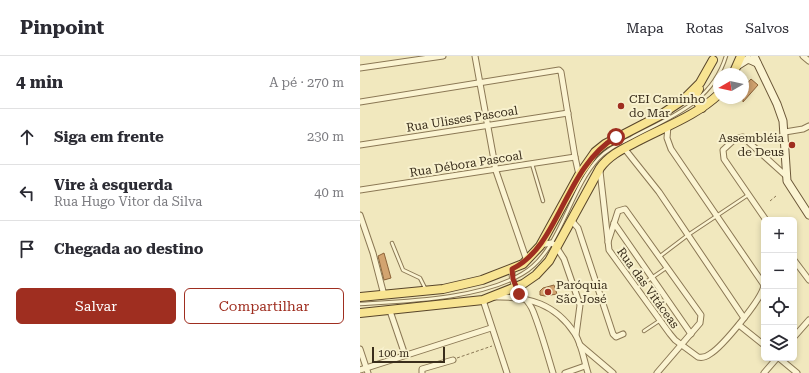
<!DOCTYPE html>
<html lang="pt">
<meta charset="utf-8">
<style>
body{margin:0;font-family:"Roboto Serif",serif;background:#f2f2f3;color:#2b2b33}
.controls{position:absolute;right:12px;bottom:12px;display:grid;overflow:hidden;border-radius:6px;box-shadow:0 2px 6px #0003}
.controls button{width:36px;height:36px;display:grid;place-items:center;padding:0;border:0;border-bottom:1px solid #e1e1e2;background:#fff;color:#2b2b33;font:20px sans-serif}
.compass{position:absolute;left:353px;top:12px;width:36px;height:36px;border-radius:50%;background:#fff;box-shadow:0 2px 6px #0003;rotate:261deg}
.scale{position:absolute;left:12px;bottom:10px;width:73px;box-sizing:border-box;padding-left:4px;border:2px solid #392d1b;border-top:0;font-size:11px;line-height:14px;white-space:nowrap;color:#392d1b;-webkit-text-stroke:3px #f8f1ce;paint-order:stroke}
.stop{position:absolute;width:12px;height:12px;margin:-9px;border:3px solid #9f2e20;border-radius:50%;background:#fff}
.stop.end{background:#9f2e20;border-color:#fff;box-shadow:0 1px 4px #0008}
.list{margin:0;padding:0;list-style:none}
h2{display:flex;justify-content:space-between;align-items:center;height:52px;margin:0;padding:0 16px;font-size:17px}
h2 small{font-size:13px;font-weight:400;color:#7c7c81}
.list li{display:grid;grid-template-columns:26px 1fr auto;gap:12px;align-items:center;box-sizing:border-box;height:56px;padding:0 16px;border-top:1px solid #e1e1e2}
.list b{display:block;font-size:15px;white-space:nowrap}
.list p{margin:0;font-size:13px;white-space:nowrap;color:#7c7c81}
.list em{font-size:13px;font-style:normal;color:#7c7c81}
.actions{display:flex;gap:8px;padding:12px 16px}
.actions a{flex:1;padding:9px 0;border:1px solid #9f2e20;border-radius:6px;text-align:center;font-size:14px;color:#9f2e20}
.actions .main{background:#9f2e20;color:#fff}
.icon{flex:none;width:22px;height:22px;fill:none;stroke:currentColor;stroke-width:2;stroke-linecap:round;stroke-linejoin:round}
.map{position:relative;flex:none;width:449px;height:317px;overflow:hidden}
header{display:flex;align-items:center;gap:24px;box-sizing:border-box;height:56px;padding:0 20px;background:#fff;border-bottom:1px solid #e1e1e2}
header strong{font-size:19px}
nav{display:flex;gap:22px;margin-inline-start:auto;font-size:14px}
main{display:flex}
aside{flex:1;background:#fff}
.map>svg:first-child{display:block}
.building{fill:#d3a470;stroke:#8c6339}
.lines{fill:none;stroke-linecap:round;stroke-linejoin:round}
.lane-casing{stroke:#8b7855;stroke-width:4.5}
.street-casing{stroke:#8b7855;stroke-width:7}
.secondary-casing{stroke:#6c5839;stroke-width:9}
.primary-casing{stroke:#58452a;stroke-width:10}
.path{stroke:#8b7855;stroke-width:1;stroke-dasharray:3 2;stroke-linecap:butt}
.lane{stroke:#fbf4d2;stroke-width:2.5}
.street{stroke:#fbf4d2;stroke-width:5}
.secondary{stroke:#fbf4d2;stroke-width:7}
.primary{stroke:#f8e492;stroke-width:8}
.route{stroke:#9f2e20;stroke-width:5}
.poi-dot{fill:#9f2e20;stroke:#f8f1ce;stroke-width:1.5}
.labels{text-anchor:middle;stroke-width:4;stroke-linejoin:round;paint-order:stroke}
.poi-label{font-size:12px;fill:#392d1b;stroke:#f8f1ce;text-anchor:start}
.street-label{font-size:12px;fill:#392d1b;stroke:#f8f1ce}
</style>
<header>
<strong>Pinpoint</strong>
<nav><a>Mapa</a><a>Rotas</a><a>Salvos</a></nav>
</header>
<main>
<aside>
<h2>4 min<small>A pé · 270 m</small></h2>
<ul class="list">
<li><svg class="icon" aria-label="ahead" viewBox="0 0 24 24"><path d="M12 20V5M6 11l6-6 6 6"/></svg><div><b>Siga em frente</b></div><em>230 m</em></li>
<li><svg class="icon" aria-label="left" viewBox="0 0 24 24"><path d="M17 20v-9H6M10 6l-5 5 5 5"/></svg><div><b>Vire à esquerda</b><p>Rua Hugo Vitor da Silva</p></div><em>40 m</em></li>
<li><svg class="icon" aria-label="arrive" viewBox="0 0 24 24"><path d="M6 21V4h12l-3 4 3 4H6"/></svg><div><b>Chegada ao destino</b></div></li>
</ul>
<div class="actions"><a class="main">Salvar</a><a>Compartilhar</a></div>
</aside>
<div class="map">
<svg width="449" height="317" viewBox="0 0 449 317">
<rect width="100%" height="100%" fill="#f1e8be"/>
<!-- building -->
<g class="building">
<path d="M391,23L398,29L383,46V32Z"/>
<path d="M24,197L31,222L24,224L18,200Z"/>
<path d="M194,229L197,238L185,240L180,239V235L183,232Z"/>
</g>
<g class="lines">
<defs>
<g id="lane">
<path d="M172,108L183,145"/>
<path d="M32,187L43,214L60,222L65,232"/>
<path d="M299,201L328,179L388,139"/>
<path d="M277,232L306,212"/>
<path d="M0,248C49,245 119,243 162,218C200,197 209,134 238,103C247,93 259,88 271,82C310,61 352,47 366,0"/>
<path d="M284,275L299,265"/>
</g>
<g id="street">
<path d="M115,0L136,115L167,205"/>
<path d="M443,0L449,5"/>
<path d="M0,12L83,0"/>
<path d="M0,46L199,14L201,16L215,101L219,119"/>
<path d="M425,76L443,73L449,70"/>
<path d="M0,89L208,57"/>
<path d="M264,92L299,136L384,262"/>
<path d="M240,115L249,194L310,278L315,284L338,301C342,302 346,301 350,298C362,291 403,242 404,229L311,93L307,82L308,70"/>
<path d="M0,134L215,101"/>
<path d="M0,159L13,197L24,239"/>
<path d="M211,164L218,172L253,278L256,281L263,278"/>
<path d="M406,164L364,103L363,94L375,83L383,81L425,119"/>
<path d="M254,167L331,278"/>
<path d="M248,186L258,155L265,153L341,259L340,267L297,317"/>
<path d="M180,189L191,187L195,189L204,203L220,249L216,279"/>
<path d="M434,204L449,224"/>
<path d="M152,213C151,238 166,237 173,255C181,275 187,297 193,317"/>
<path d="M135,241C168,240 196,248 215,278C222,289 224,305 228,317"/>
<path d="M123,244L147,317"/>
<path d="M30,255L45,299"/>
<path d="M379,269L404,289"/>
<path d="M434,281L449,264"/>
<path d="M220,289L253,317"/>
<path d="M0,293L8,317"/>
<path d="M419,302L437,317"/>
<path d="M0,314L131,272"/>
<path d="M62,317V313L93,304"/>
<path d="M205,317L225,310"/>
<path d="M404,317L417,302"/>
</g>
<g id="secondary">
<path d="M394,0L417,48L423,65L427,125L449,159"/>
<path d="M377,10L388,3L397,7"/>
</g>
<g id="primary">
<path d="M373,18L381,0"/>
<path d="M339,33L334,42L342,52"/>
<path d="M0,241L83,233L122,224L163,208L180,190L219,119L235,96L245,88L299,60L323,44L340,27L353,4"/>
<path d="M0,257L123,244L163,228L176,219L189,205L240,112C250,98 265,92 280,84C307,70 337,59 359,38"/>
</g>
</defs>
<!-- lane casing -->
<use href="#lane" class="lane-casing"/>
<!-- street casing -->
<use href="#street" class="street-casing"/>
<!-- secondary casing -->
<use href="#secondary" class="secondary-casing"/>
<!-- primary casing -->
<use href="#primary" class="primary-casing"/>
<!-- path -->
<g class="path">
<path d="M410,145L416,140"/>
<path d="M97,302L132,290"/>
</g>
<!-- lane -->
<use href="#lane" class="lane"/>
<!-- street -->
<use href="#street" class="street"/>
<!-- secondary -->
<use href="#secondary" class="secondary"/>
<!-- primary -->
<use href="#primary" class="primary"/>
</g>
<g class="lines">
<!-- route -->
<path class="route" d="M159,238L153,223L152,213C200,190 204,112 256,81"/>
</g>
<!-- markers -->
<g class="poi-dot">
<circle cx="261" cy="50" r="4"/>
<circle cx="432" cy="89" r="4"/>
<circle cx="188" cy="236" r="4"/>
</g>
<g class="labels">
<!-- poi labels -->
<g class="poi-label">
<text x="269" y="47">CEI Caminho<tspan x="269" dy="14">do Mar</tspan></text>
<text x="424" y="86" text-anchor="end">Assembléia<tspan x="424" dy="14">de Deus</tspan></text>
<text x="196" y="233">Paróquia<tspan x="196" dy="14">São José</tspan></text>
</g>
<!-- street labels -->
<g class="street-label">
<text transform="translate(102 63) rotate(-9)" y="4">Rua Ulisses Pascoal</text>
<text transform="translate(106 108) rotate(-9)" y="4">Rua Débora Pascoal</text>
<text transform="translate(288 232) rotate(54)" y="4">Rua das Vitáceas</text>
</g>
</g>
</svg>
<div class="controls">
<button>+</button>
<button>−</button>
<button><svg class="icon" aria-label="locate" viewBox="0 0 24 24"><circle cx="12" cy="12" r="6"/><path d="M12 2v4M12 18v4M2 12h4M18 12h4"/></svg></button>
<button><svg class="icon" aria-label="layers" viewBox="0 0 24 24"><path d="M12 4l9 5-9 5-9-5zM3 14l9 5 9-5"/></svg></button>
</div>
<svg class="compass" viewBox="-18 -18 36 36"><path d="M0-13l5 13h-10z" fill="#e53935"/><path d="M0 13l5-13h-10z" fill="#7c7c81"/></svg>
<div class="scale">100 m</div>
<div class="stop" style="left:256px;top:81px"></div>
<div class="stop end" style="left:159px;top:238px"></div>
</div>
</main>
